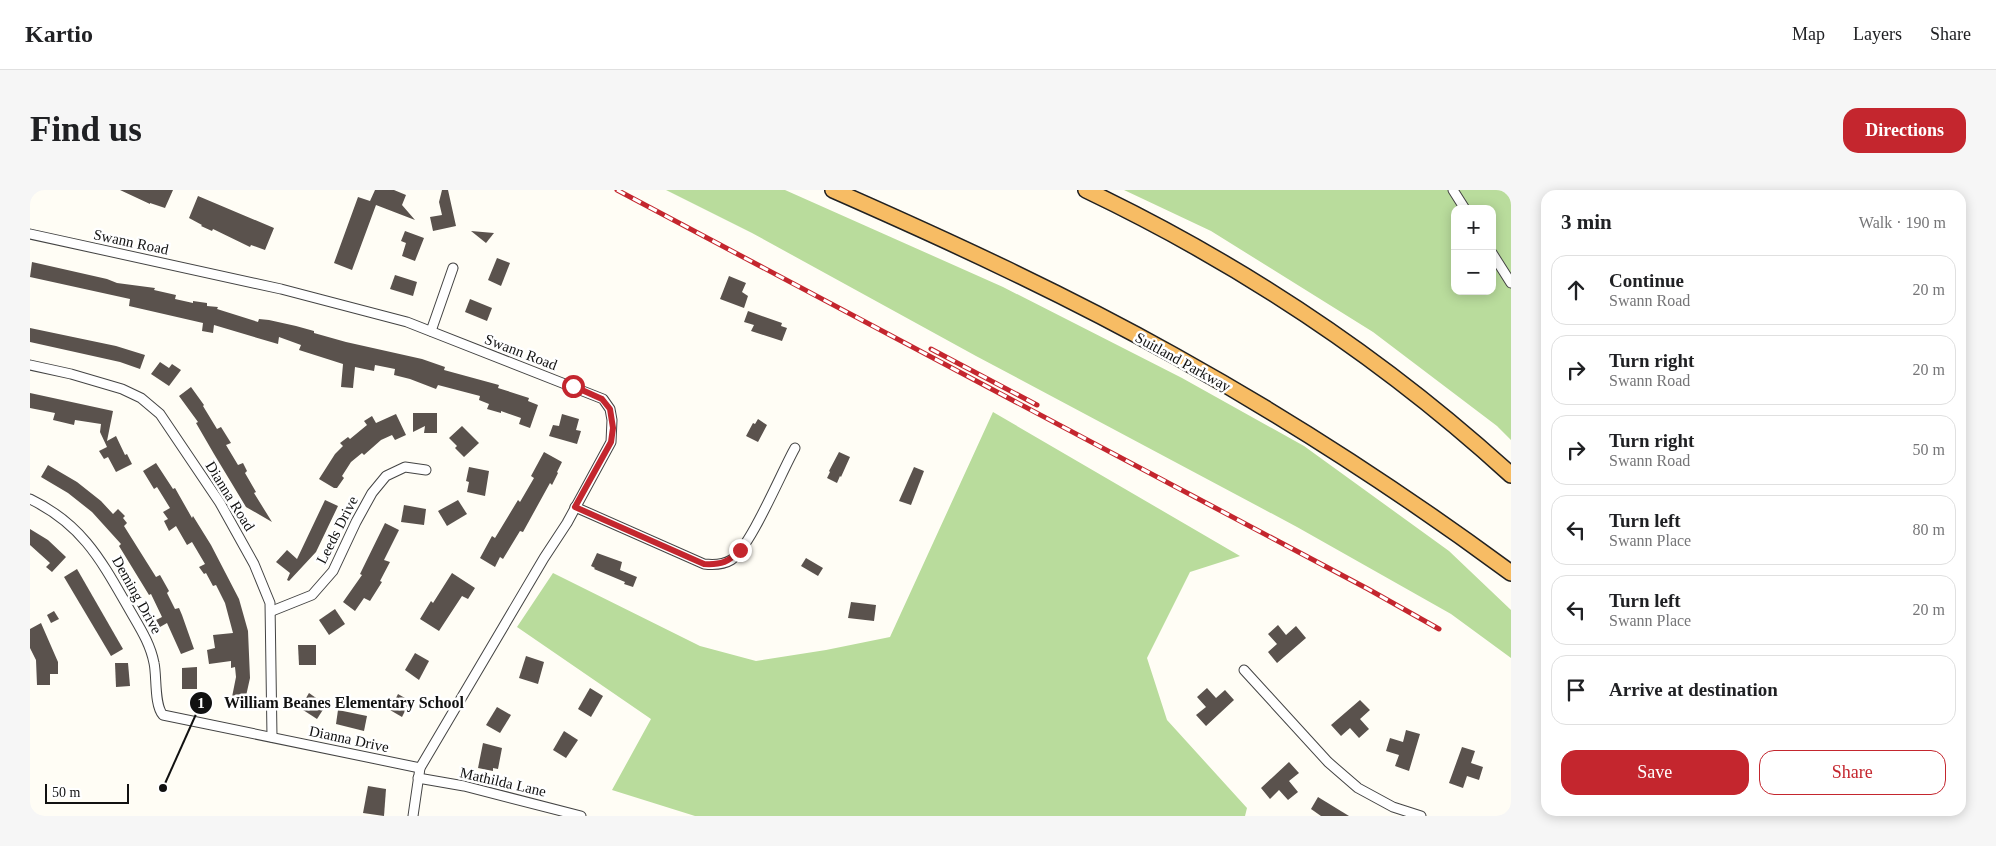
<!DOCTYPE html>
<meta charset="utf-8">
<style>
body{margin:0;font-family:"Times New Roman",serif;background:#f6f6f6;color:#202124}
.controls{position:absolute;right:15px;top:15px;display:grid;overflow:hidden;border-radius:10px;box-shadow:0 2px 12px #0003}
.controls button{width:45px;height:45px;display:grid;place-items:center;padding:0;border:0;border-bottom:1px solid #e0e0e0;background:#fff;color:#202124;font:25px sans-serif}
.scale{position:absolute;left:15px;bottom:12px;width:84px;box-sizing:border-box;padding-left:5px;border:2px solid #111;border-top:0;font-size:14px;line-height:18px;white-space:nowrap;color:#111;-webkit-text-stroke:4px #fff;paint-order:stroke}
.stop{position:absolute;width:15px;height:15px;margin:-11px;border:4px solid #c4262e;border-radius:50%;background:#fff}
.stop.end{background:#c4262e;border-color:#fff;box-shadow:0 1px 5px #0008}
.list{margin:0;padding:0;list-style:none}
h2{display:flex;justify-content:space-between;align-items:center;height:65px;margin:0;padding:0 20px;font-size:21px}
h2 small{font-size:16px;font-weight:400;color:#757577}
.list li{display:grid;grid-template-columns:32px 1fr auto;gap:15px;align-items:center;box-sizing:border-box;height:70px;margin:0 10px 10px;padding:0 10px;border:1px solid #e0e0e0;border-radius:15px}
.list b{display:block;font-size:19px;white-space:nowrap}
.list p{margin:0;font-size:16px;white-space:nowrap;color:#757577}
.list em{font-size:16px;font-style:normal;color:#757577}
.actions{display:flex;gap:10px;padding:15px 20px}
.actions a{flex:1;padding:11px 0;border:1px solid #c4262e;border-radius:15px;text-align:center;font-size:18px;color:#c4262e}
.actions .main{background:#c4262e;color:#fff}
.icon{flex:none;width:28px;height:28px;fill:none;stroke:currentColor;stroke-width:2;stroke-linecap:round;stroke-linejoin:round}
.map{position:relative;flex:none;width:1481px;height:626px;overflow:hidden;border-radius:15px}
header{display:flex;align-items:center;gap:30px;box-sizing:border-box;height:70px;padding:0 25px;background:#fff;border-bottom:1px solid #e0e0e0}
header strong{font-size:24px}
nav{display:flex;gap:28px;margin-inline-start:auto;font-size:18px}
.intro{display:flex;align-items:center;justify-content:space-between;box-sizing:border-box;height:120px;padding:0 30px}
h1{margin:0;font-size:35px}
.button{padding:12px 22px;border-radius:15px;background:#c4262e;color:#fff;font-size:18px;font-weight:700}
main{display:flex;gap:30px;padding:0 30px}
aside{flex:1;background:#fff;border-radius:15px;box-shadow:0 2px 12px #0003}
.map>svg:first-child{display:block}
.forest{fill:#b9dc9c;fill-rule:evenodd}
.building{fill:#5a524d}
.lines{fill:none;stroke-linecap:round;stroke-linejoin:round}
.minor-casing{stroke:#444;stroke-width:11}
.trunk-casing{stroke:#222;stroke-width:18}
.minor{stroke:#fff;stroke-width:9}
.trunk{stroke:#f7bc64;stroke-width:15}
.rail-casing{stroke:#c4262e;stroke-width:5}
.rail{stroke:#fff;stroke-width:3;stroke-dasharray:9;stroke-linecap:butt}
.route{stroke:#c4262e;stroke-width:6}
.labels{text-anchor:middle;stroke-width:5;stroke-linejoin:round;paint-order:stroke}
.street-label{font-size:15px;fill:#111;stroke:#fff}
.leader{fill:none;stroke:#111;stroke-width:2}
.callout-dot{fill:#111;stroke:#fff;stroke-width:2}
.mark-label{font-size:15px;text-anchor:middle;font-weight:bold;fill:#fff}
.callout-label{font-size:16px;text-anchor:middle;font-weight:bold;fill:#111;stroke:#fff;stroke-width:5;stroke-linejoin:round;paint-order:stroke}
</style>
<header>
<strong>Kartio</strong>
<nav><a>Map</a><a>Layers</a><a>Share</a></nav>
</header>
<div class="intro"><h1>Find us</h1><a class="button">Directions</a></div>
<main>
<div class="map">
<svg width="1481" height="626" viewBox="0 0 1481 626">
<rect width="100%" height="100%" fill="#fffdf5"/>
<!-- forest -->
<g class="forest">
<path d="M636,0H755L973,97L1152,188L1274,256L1419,361L1481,420V468L1421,424L1267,337L946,166L722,43Z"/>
<path d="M1094,0H1481V250L1467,236L1343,142L1181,41ZM1425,19H1462V101H1425Z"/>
<path d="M963,222L1210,366L1160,382L1117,468L1137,530L1217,618L1215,626H665L582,600L621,529L487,437L523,383L670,456L726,471L796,460L860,447Z"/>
</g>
<!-- building -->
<g class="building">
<path d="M90,0H143L135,18L120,13V14Z"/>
<path d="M345,0H364L376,5L372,15L385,30L346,15L322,80L304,73L328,7L340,11Z"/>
<path d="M412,0H418L426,36L403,41L400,27L412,25L409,12Z"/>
<path d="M168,6L244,38L235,60L221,55L220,57L183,39L182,41L171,36L172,35L159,28Z"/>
<path d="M375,41L394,48L385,71L372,66L376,53L371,51Z"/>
<path d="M441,41L464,43L456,53Z"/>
<path d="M467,68L480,73L471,96L458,90Z"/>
<path d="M2,72L77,89L87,93L125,98L124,100L146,105L145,109L163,113V111L177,113V116L188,117L187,119L228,132L229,129L239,130L266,136L284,141V143L316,152L392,169L415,177L414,180L469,195L468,198L499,208L498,211L508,215L500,238L489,234L491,228L471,221V223L457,219L459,214L449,210L450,206L408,195L406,199L380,189L364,185L365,179L345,175L344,181L325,177L323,198L311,197L313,174L269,160L271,155L249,147L248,154L184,135L183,143L172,141L173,133L99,116L100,109L0,87Z"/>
<path d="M365,85L387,92L383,106L360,99Z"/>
<path d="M699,86L716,93L712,102L718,106L714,118L690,109Z"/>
<path d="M440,109L462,118L457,131L435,122Z"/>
<path d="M718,121L752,133L751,136L757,138L752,151L721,141L724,135L714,132Z"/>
<path d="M0,138L86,156L115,165L110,179L90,172L0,152Z"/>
<path d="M130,172L139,178L142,174L151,180L139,196L121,184Z"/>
<path d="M161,197L174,215L173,216L187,239L191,237L201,253L196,255L208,275L213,273L217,281L215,283L226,302L224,303L242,332L216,317L184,264L166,233L168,232L149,206Z"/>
<path d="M0,203L83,221L77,251L86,246L95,265L97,264L102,274L86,282L78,267L74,269L69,261L77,257L70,242L71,234L45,230L44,235L23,230L25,223L0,218Z"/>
<path d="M383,223H407V243H394L395,236L383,242Z"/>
<path d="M366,224L376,245L365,250L362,245L351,250L334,265L332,263L321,272L312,286L314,288L307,298H304L289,289L305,264L313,256L310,253L318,247L320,249L337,235L334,231L342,226L346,233Z"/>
<path d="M532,224L549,229L546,240L551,241L547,254L519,246L523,235L529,236Z"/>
<path d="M728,229L737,235L728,252L716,246L723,233L725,234Z"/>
<path d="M432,236L449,253L434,267L425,258L427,256L419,248Z"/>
<path d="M514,262L532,272L527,282L528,283L522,295L520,293L493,342L490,341L473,369L470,367L465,377L450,368L462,346L465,348L488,310L490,312L504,288L501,286Z"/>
<path d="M809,262L820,267L811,287L810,286L807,293L797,288L800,282L799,281Z"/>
<path d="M126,273L143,299L145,298L162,328L163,326L181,355L209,409L218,441L220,488L214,515L201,512L206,487L205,477L201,478V471L179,474L177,460L185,458L183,445L203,443L195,413L186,395L183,396L176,383L174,384L169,377L175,374L162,352L157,355L146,336L139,341L134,331L138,329L133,322L140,318L127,297L124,299L113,281Z"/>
<path d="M18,275L47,292L71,311L83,324L88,319L95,326L93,328L97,333L94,336L126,387L130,385L139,401L137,403L145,419L149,418L152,425L164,459L151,464L137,433L130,437L126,430L132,427L121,404L119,405L89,356L91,354L62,322L38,303L11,287Z"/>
<path d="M439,277L459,281L455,306L437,302L439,292L436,291Z"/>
<path d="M884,277L894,281L881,315L869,311Z"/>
<path d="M295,310L308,316L286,362L259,391L257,390L260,383L246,372L257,360L267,369Z"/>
<path d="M428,310L437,324L417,336L408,321Z"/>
<path d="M374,315L396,319L394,335L371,332Z"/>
<path d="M355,333L369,340L354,370L360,372L350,391L352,392L340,411L334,408L325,421L313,412L332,385L330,384Z"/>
<path d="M0,339L18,350L36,367L22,382L16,377L20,373L0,355Z"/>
<path d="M567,363L592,372L590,380L607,387L603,397L594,394L595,392L564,379L565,378L561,376Z"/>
<path d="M776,368L793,378L788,386L771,376Z"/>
<path d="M47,379L93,459L81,466L34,387Z"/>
<path d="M422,383L445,398L438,409L432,406L409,441L390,429L401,411L403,413Z"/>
<path d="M821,412L846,415L844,431L818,428Z"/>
<path d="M305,419L315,434L299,445L289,430Z"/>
<path d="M24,421L29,429L21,433L17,425Z"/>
<path d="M11,433L28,472V484H20V495H7L6,470L0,458V439Z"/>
<path d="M1248,435L1256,445L1266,436L1276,448L1247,473L1238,462L1247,454L1238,444Z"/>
<path d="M268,455H286V475H269Z"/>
<path d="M385,463L399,471L389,490L375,480Z"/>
<path d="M496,466L514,472L508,494L489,488Z"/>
<path d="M85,473H98L100,496L86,497Z"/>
<path d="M167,477V499H152V478Z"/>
<path d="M560,498L573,506L561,527L548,519Z"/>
<path d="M1177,498L1186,508L1195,500L1204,510L1176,536L1166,525L1176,517L1167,507Z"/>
<path d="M279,503L296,515L287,529L270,518Z"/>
<path d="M368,504L380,511L372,527L360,520Z"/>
<path d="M1330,510L1340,520L1330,529L1339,539L1329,548L1320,538L1311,546L1301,535Z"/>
<path d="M467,517L481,525L470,543L456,535Z"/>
<path d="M308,520L337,526L334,541L306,534Z"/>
<path d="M1376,540L1390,544L1379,581L1365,576L1369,565L1356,561L1360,548L1373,552Z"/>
<path d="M534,541L548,550L536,568L523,560Z"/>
<path d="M453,553L472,558L468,579L463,578V581L448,578Z"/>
<path d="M1432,557L1445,561L1441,573L1453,577L1449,590L1437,586L1433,598L1419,593Z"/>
<path d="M1259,572L1269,583L1259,591L1268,602L1258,610L1249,600L1240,609L1231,598Z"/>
<path d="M338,596L356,599L354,626L333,623Z"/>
<path d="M1288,607L1319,626H1291L1281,619Z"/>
</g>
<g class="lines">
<defs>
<g id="minor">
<path d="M1423,0L1435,19"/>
<path d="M0,44L251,99L377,132L573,209L580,219L582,230L581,252L537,333L514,368L390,578L383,626"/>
<path d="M1462,63L1481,93"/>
<path d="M401,141L423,78"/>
<path d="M0,175L41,184L92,199L111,208L130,224L190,313L224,374L240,413L242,547"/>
<path d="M0,309C52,334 71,370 98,417C108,435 120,452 124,473C127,486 124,515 133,525L390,578"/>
<path d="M545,317L674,374C683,375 693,375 701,370C720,358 752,281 765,258"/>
<path d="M242,421L282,405L303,381L326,332L342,303L356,286L375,277L396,280"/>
<path d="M1214,480L1298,572L1328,598L1363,617L1391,626"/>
<path d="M388,588L434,596L551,626"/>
</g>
<g id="trunk">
<path d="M803,0C919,51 1034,104 1145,166C1262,231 1374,304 1481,383"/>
<path d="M1056,0C1211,74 1354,169 1481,285"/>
</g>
</defs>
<!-- minor casing -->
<use href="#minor" class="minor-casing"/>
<!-- trunk casing -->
<use href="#trunk" class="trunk-casing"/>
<!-- minor -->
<use href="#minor" class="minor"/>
<!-- trunk -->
<use href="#trunk" class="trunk"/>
<defs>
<g id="rail">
<path d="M587,0L1338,399L1409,439"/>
<path d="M901,159L1007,215"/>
</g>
</defs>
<!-- rail casing -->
<use href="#rail" class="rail-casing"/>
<!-- rail -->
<use href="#rail" class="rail"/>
</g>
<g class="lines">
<!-- route -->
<path class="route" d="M543,196L572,209L580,219L583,238L581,252L545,317L674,374C691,375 699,372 710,360"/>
</g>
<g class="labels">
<!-- street labels -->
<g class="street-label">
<text transform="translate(101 52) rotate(12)" y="5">Swann Road</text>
<text transform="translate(491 162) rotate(21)" y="5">Swann Road</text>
<text transform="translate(1153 172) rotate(29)" y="5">Suitland Parkway</text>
<text transform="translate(200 306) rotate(58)" y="5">Dianna Road</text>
<text transform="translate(307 340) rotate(-63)" y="5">Leeds Drive</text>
<text transform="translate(107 405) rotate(61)" y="5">Deming Drive</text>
<text transform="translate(319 549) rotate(12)" y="5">Dianna Drive</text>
<text transform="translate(473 592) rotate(13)" y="5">Mathilda Lane</text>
</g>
</g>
<!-- callouts -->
<path class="leader" d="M133 598L171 513"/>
<g class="callout-dot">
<circle cx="133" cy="598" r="5"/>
<circle cx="171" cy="513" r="12"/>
</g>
<g class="mark-label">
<text x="171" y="518">1</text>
</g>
<g class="callout-label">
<text x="314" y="518">William Beanes Elementary School</text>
</g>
</svg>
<div class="controls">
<button>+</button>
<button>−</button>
</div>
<div class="scale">50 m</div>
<div class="stop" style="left:543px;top:196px"></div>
<div class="stop end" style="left:710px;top:360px"></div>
</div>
<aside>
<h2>3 min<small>Walk · 190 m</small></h2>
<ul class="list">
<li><svg class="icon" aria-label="ahead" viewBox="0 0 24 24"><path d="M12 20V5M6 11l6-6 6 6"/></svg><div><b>Continue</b><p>Swann Road</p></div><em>20 m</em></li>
<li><svg class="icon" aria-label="right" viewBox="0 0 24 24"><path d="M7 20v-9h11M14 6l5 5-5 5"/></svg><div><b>Turn right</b><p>Swann Road</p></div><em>20 m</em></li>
<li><svg class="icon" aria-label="right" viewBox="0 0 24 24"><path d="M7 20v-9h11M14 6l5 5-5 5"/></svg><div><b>Turn right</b><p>Swann Road</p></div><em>50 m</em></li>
<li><svg class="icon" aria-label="left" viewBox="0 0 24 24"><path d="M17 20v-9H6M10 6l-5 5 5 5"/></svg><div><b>Turn left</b><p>Swann Place</p></div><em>80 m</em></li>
<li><svg class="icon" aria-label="left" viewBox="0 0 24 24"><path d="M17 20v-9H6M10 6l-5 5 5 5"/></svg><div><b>Turn left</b><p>Swann Place</p></div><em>20 m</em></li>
<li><svg class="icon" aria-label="arrive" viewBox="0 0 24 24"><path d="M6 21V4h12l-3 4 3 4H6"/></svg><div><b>Arrive at destination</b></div></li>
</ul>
<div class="actions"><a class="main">Save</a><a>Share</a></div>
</aside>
</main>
